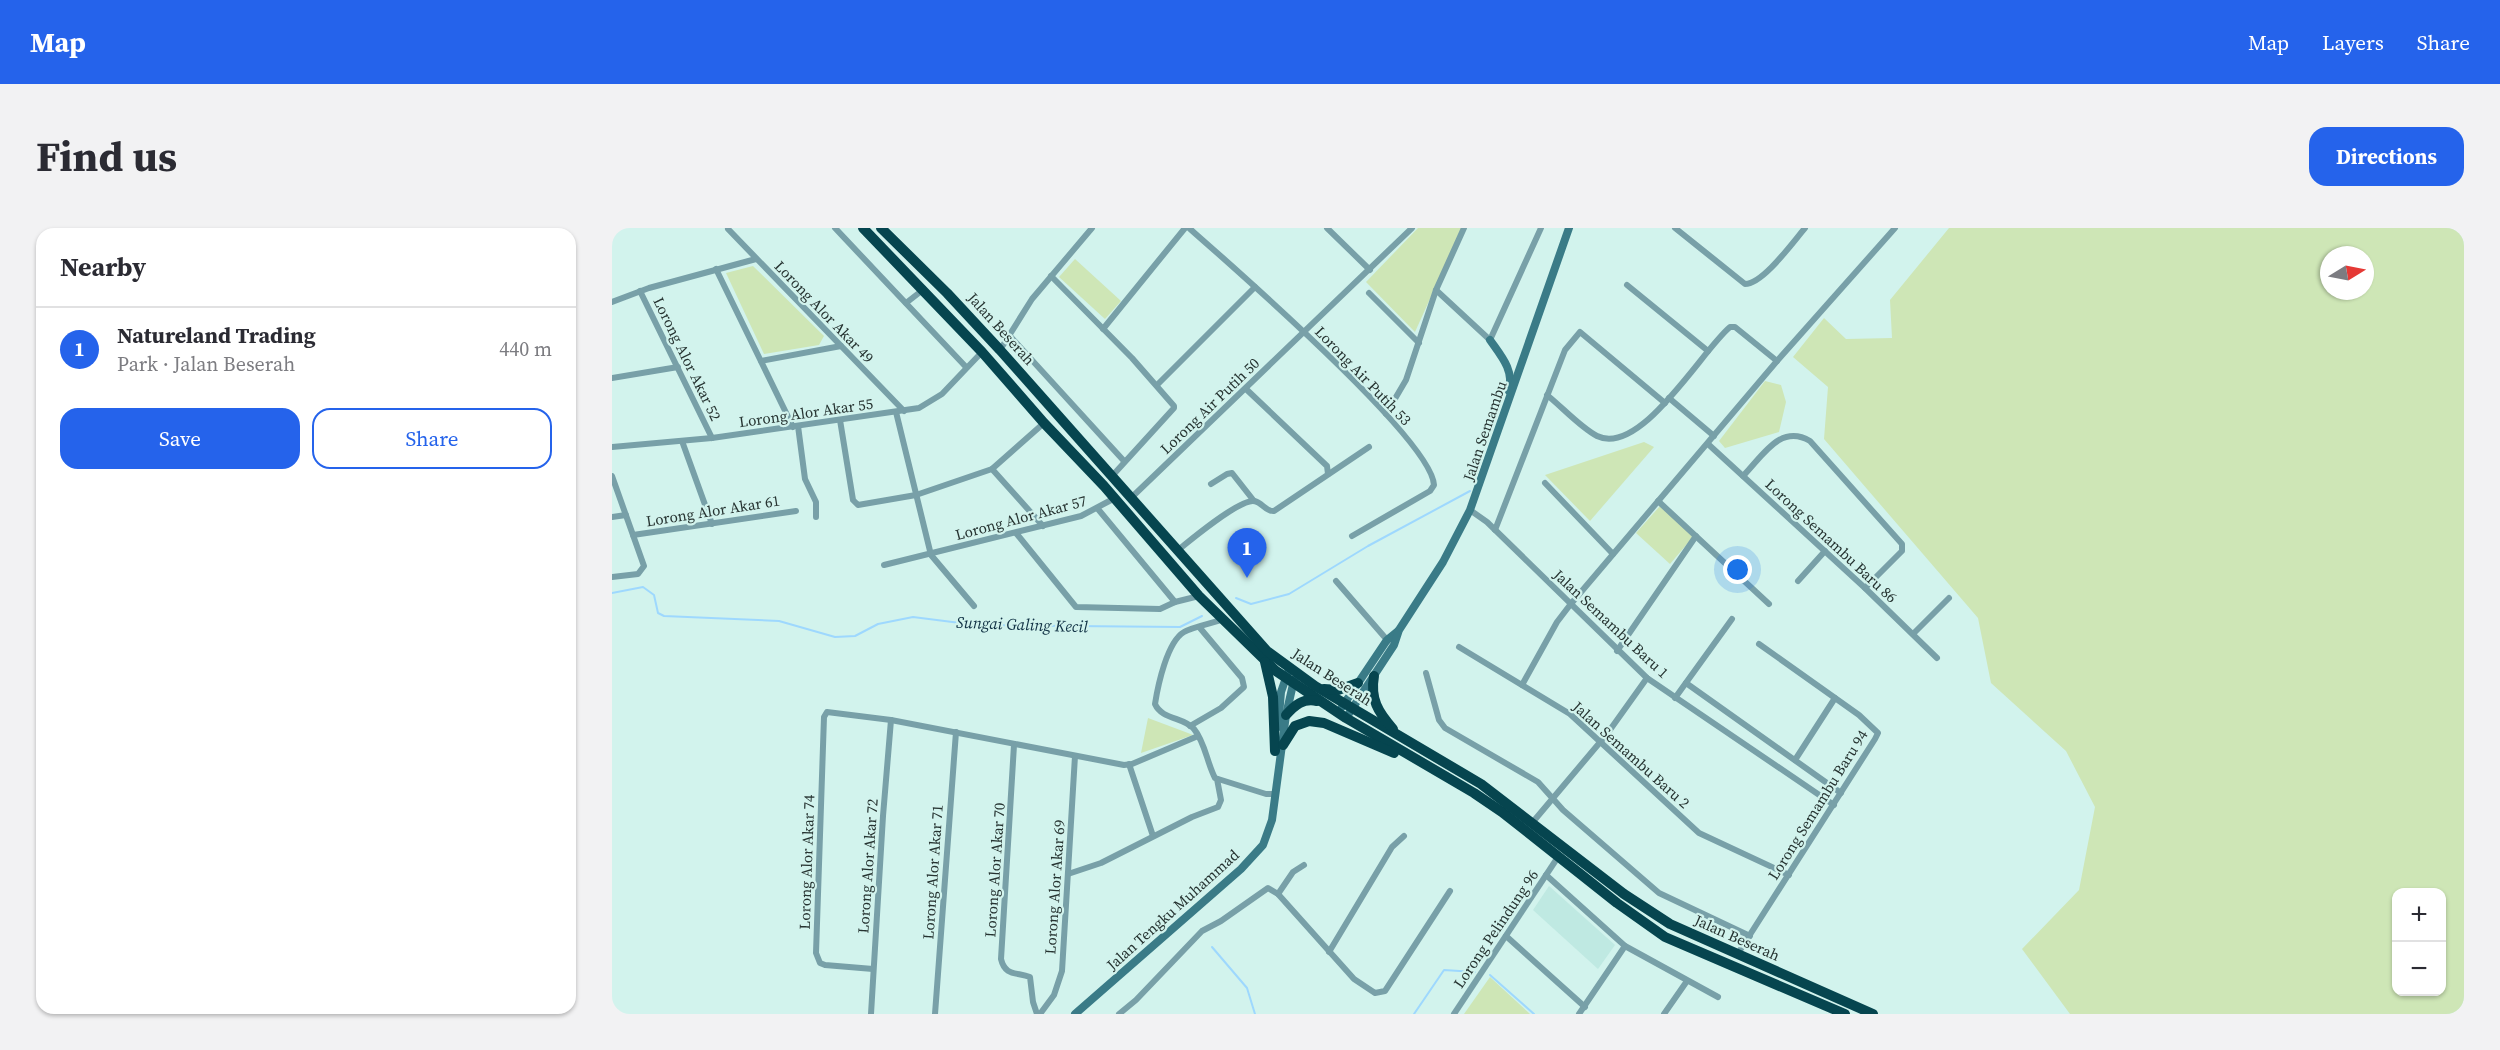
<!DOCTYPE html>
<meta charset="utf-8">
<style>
body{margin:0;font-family:"Source Serif 4",serif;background:#f2f2f3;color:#2b2b33}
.controls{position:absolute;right:18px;bottom:18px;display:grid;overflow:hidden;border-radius:12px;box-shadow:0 2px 4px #0004}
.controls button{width:54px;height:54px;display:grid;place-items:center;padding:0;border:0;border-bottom:2px solid #e1e1e2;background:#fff;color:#2b2b33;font:30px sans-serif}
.compass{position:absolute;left:1708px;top:18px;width:54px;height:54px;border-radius:50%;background:#fff;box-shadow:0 2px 4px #0004;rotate:80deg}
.you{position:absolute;left:1126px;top:342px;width:21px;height:21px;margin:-15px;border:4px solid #fff;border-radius:50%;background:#1a73e8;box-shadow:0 0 0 9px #1a73e833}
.badge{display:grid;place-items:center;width:39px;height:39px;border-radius:50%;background:#2563eb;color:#fff;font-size:20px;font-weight:700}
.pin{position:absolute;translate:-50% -50px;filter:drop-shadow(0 2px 3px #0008)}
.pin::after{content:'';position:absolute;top:32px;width:21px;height:18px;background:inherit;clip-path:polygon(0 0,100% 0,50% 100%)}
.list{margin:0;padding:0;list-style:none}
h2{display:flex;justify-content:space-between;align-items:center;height:78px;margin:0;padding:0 24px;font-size:26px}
h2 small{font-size:20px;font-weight:400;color:#7c7c81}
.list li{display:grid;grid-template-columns:39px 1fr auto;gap:18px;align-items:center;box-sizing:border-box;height:84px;padding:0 24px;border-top:2px solid #e1e1e2}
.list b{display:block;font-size:22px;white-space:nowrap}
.list p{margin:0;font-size:20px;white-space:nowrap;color:#7c7c81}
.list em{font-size:20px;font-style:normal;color:#7c7c81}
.actions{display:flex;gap:12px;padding:18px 24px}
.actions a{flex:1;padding:14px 0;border:2px solid #2563eb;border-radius:18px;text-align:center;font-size:21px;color:#2563eb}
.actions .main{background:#2563eb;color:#fff}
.map{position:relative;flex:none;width:1852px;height:786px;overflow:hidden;border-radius:18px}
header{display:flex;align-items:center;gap:36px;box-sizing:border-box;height:84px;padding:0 30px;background:#2563eb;color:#fff}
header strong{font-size:28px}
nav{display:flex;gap:33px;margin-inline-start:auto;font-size:21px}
.intro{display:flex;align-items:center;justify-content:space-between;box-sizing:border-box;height:144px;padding:0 36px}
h1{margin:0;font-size:42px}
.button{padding:15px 27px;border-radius:18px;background:#2563eb;color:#fff;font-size:21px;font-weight:700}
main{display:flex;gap:36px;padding:0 36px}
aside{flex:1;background:#fff;border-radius:18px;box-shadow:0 2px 4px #0004}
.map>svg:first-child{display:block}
.built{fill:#bfe9e2}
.green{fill:#cee6b6;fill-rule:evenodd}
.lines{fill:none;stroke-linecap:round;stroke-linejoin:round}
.stream{stroke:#9ed8fe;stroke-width:2}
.street{stroke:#78a0a8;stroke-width:6}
.secondary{stroke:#3a7b87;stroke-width:8}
.highway{stroke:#06454f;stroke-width:10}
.labels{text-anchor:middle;stroke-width:4.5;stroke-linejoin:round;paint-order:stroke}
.street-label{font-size:15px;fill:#263331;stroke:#d2f3ed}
.water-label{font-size:16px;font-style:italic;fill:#103144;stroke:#d2f3ed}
</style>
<header>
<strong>Map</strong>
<nav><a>Map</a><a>Layers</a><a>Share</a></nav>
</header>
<div class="intro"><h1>Find us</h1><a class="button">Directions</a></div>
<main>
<aside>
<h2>Nearby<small></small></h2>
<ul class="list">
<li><span class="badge">1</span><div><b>Natureland Trading</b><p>Park · Jalan Beserah</p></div><em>440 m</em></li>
</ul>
<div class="actions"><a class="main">Save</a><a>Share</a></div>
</aside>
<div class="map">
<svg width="1852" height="786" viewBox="0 0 1852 786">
<rect width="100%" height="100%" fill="#d2f3ed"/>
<!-- built -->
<path class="built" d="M937,658L1003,717L986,741L921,682Z"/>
<!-- green -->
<g class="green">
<path d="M806,0H850L803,104L754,54Z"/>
<path d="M1337,0H1852V786H1458L1410,721L1467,662L1483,579L1454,523L1379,455L1366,390L1212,211L1216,159L1181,129L1212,90L1234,111L1280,110L1278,72ZM1717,27H1753V63H1717ZM1784,664H1830V764H1784Z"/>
<path d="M463,31L509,73L493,91L447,49Z"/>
<path d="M141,38L212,108L207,117L152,126L114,45Z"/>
<path d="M1153,153L1169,157L1174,174L1167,204L1113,220L1107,213Z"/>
<path d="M1032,214L1042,219L978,293L933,247Z"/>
<path d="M1048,278L1081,309L1058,336L1024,305Z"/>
<path d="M536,490L576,505L581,507L529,525Z"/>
<path d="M878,749L918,786H852Z"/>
</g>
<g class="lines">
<!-- stream -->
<g class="stream">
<path d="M0,365L31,359L42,367L46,385L52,388L167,393L223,409L243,408L266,396L301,389L364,397L568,399L590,388"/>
<path d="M624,370L639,376L677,366L756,318L858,263"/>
<path d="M600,719L635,760L643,786"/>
<path d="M878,747L922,786"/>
<path d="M802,786L832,742L863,744"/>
</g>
<!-- street -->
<g class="street">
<path d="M223,0L354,139"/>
<path d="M577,0C619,37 820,212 822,257L818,263L740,308"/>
<path d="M715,0L758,42"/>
<path d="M1063,0L1133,56C1151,56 1181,14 1193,0"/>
<path d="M116,1L292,183"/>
<path d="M104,41L181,199"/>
<path d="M439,48L520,130L562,178V180L501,247"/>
<path d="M1015,57L1096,123"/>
<path d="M824,62L878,112L929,0"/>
<path d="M28,63L100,210"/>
<path d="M757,65L807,115"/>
<path d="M0,74L37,60L144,31"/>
<path d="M294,75L312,61"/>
<path d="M491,101L573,0"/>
<path d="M397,107L512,233"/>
<path d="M388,122L420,71L480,0"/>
<path d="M149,133L229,118"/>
<path d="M0,150L66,139"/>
<path d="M545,157L643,59"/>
<path d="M634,161L715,238L716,246"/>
<path d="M935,167C950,179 969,200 985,208C1029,229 1090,122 1118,99H1123L1165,133"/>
<path d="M1057,170L1102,208"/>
<path d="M284,184L319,327L362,378"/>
<path d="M774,186L794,152L824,62L852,0"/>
<path d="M228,192L241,272L246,277L304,267L380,241L432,195"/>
<path d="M186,198L193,251L204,274V289"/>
<path d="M70,213L100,296"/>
<path d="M1096,216L1253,360L1325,430"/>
<path d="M0,219L100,210L307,180L330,166L370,124"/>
<path d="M380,241L431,298"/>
<path d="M0,248L32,338L26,346L0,349"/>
<path d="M1131,248C1150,229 1168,195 1198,213L1290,316V323L1253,360"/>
<path d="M933,255L1001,326"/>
<path d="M599,256L615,246L620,245L642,273"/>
<path d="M520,269L800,0"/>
<path d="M1046,273L1157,376"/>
<path d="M486,281L563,374"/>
<path d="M858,282L875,294L1035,450L1222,577"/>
<path d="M0,289L14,287"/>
<path d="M883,302L953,122L968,104L1053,175"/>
<path d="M404,305L464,379L548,381L563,374L587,368"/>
<path d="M21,307L184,283"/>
<path d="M565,323C577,313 628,271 642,273C650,274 654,284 662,283L757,219"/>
<path d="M272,337L469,288L503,270"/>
<path d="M724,353L776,413"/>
<path d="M1186,353L1213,323"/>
<path d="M612,391C601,395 580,399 572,404C555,414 546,457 543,476C550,492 572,489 582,501C593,514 595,535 603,550L654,566H664"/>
<path d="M1301,406L1337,370"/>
<path d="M847,419L958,486L1087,605L1177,647"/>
<path d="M1005,423L1084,308"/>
<path d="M814,445L827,492L833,500L926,554L951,582L1047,665L1138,708"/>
<path d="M1074,455L1229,565"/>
<path d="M910,457L945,394L958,377L1165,133L1283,0"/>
<path d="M1063,470L1120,391"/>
<path d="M578,498L609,480L632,459L630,450L588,400"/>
<path d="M402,517L389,731C393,748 404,744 418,749L421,774L425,786"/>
<path d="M1183,532L1223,470"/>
<path d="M517,536L541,608"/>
<path d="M920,595L995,506L1035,450"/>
<path d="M456,646L489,635L580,589L606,579L609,572L605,551"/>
<path d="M934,647L1013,718L1106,769"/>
<path d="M666,666L681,644L692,637"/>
<path d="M894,708L973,779"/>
<path d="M717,724L780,619L792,608"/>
<path d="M1125,727L1263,511L1266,505L1247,487L1147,416"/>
<path d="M261,741L213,737L208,735L204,725L212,489L215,484L279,492L512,537L520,536L586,508"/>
<path d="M259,786L271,588L279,492"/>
<path d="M323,786L344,504"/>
<path d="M428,786L442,767L450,743L463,528"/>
<path d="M507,786L524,772L590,703L609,693L656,660L666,666L742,751L763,765L773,763L838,663"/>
<path d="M842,786L946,629"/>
<path d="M967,786L1013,718"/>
<path d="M1052,786L1075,753"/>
</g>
<!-- secondary -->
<g class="secondary">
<path d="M878,112C890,129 902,142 897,163"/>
<path d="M730,479L775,412L786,403"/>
<path d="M734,490L782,417L787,402L831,334L858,282L957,0"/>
<path d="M666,499L669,464L676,444"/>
<path d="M463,786L629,641L651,617L660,592L674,487L682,452"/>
</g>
<!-- highway -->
<g class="highway">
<path d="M251,0L370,124L432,195L492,258L587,368L664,443L734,490L862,565L890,584L1005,675L1053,709L1233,786"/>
<path d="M269,0L335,65L388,122L655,423L703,458L869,556L1012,666L1058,696L1261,786"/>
<path d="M653,434L661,469L663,523"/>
<path d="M762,448C758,471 766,484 781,501"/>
<path d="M712,461L726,462L746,455"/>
<path d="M674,487C683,477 691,470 705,473"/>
<path d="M671,517L683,498L697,493L712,495L782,525"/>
</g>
</g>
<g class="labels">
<!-- street labels -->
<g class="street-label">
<text transform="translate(212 84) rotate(46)" y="5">Lorong Alor Akar 49</text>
<text transform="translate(389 101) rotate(48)" y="5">Jalan Beserah</text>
<text transform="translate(75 131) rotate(64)" y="5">Lorong Alor Akar 52</text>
<text transform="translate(751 148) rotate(46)" y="5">Lorong Air Putih 53</text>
<text transform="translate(598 178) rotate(-44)" y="5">Lorong Air Putih 50</text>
<text transform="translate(194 185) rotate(-8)" y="5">Lorong Alor Akar 55</text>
<text transform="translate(873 203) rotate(-71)" y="5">Jalan Semambu</text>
<text transform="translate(101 283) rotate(-9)" y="5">Lorong Alor Akar 61</text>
<text transform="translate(409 290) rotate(-15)" y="5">Lorong Alor Akar 57</text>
<text transform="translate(1219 313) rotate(43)" y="5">Lorong Semambu Baru 86</text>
<text transform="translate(999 396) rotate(43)" y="5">Jalan Semambu Baru 1</text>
<text transform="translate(720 449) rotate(33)" y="5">Jalan Beserah</text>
<text transform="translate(1019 527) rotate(42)" y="5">Jalan Semambu Baru 2</text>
<text transform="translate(1206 577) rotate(-58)" y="5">Lorong Semambu Baru 94</text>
<text transform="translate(195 634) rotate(-88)" y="5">Lorong Alor Akar 74</text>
<text transform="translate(256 638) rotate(-86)" y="5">Lorong Alor Akar 72</text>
<text transform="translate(383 642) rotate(-86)" y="5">Lorong Alor Akar 70</text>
<text transform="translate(321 644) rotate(-86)" y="5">Lorong Alor Akar 71</text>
<text transform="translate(443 659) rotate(-86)" y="5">Lorong Alor Akar 69</text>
<text transform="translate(561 682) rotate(-42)" y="5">Jalan Tengku Muhammad</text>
<text transform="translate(884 701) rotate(-56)" y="5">Lorong Pelindung 96</text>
<text transform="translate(1125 710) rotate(24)" y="5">Jalan Beserah</text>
</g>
<!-- water labels -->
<g class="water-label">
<text transform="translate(410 396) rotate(2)" y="6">Sungai Galing Kecil</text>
</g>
</g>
</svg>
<div class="controls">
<button>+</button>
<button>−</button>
</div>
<svg class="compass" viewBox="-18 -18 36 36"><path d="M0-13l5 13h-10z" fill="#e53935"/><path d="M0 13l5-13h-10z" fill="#7c7c81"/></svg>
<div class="you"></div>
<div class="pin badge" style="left:635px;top:350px">1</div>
</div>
</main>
